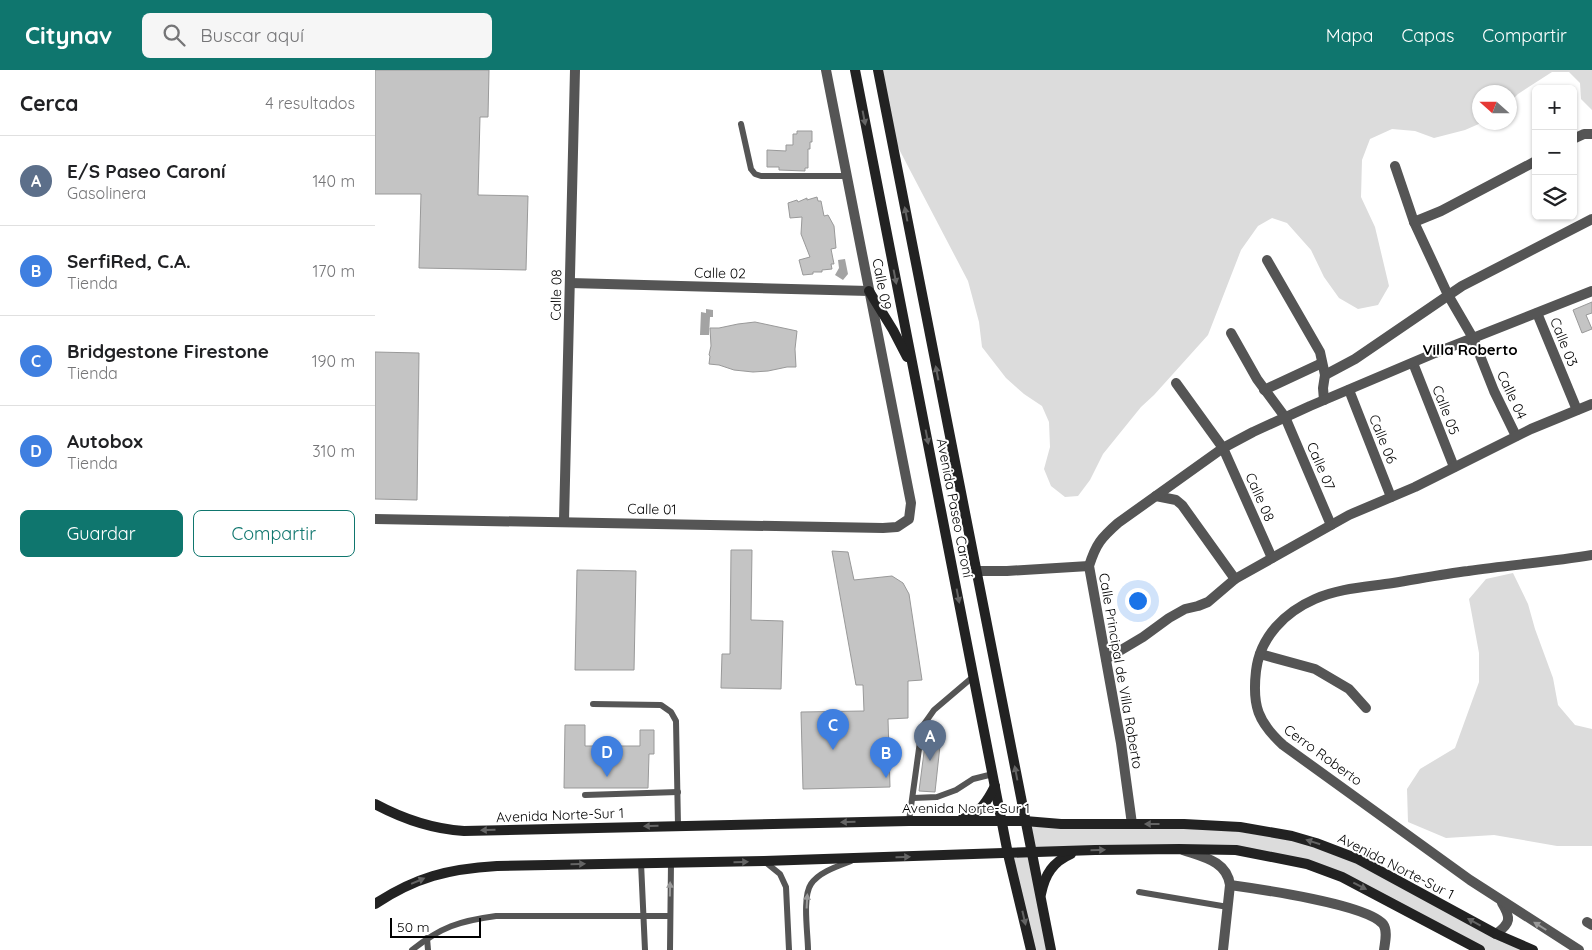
<!DOCTYPE html>
<html lang="es">
<meta charset="utf-8">
<style>
body{margin:0;font-family:Quicksand,sans-serif;background:#f6f6f6;color:#202124}
.controls{position:absolute;right:15px;top:15px;display:grid;overflow:hidden;border-radius:8px;box-shadow:0 1px 4px #0004}
.controls button{width:45px;height:45px;display:grid;place-items:center;padding:0;border:0;border-bottom:1px solid #e0e0e0;background:#fff;color:#202124;font:25px sans-serif}
.compass{position:absolute;left:1097px;top:15px;width:45px;height:45px;border-radius:50%;background:#fff;box-shadow:0 1px 4px #0004;rotate:291deg}
.scale{position:absolute;left:15px;bottom:12px;width:91px;box-sizing:border-box;padding-left:5px;border:2px solid #000;border-top:0;font-size:14px;line-height:18px;white-space:nowrap;color:#000;-webkit-text-stroke:4px #fff;paint-order:stroke}
.you{position:absolute;left:762px;top:530px;width:18px;height:18px;margin:-12px;border:4px solid #fff;border-radius:50%;background:#1a73e8;box-shadow:0 0 0 8px #1a73e833}
.badge{display:grid;place-items:center;width:32px;height:32px;border-radius:50%;background:#0f766e;color:#fff;font-size:16px;font-weight:700}
.pin{position:absolute;translate:-50% -41px;filter:drop-shadow(0 1px 2px #0008)}
.pin::after{content:'';position:absolute;top:26px;width:18px;height:15px;background:inherit;clip-path:polygon(0 0,100% 0,50% 100%)}
.list{margin:0;padding:0;list-style:none}
h2{display:flex;justify-content:space-between;align-items:center;height:65px;margin:0;padding:0 20px;font-size:21px}
h2 small{font-size:16px;font-weight:400;color:#757577}
.list li{display:grid;grid-template-columns:32px 1fr auto;gap:15px;align-items:center;box-sizing:border-box;height:90px;padding:0 20px;border-top:1px solid #e0e0e0}
.list b{display:block;font-size:19px;white-space:nowrap}
.list p{margin:0;font-size:16px;white-space:nowrap;color:#757577}
.list em{font-size:16px;font-style:normal;color:#757577}
.actions{display:flex;gap:10px;padding:15px 20px}
.actions a{flex:1;padding:11px 0;border:1px solid #0f766e;border-radius:8px;text-align:center;font-size:18px;color:#0f766e}
.actions .main{background:#0f766e;color:#fff}
.icon{flex:none;width:28px;height:28px;fill:none;stroke:currentColor;stroke-width:2;stroke-linecap:round;stroke-linejoin:round}
.map{position:relative;flex:none;width:1217px;height:880px;overflow:hidden}
header{display:flex;align-items:center;gap:30px;box-sizing:border-box;height:70px;padding:0 25px;background:#0f766e;color:#fff}
header strong{font-size:24px}
nav{display:flex;gap:28px;margin-inline-start:auto;font-size:18px}
.search{width:350px;height:45px;background:#f6f6f6;display:flex;align-items:center;gap:12px;box-sizing:border-box;padding:0 18px;border-radius:8px;color:#757577;font-size:19px}
main{display:flex}
aside{flex:1;background:#fff}
.map>svg:first-child{display:block}
.green{fill:#dcdcdc}
.water{fill:#a3a3a3}
.building{fill:#c4c4c4;stroke:#999}
.lines{fill:none;stroke-linecap:round;stroke-linejoin:round}
.lane{stroke:#555;stroke-width:6}
.street{stroke:#555;stroke-width:10}
.secondary{stroke:#222;stroke-width:10}
.oneway{fill:#646464}
.oneway2{fill:#999}
.labels{text-anchor:middle;stroke-width:4;stroke-linejoin:round;paint-order:stroke}
.street-label{font-size:14px;fill:#000;stroke:#fff}
.neighbourhood-label{font-size:15px;font-weight:bold;fill:#000;stroke:#fff}
</style>
<header>
<strong>Citynav</strong>
<div class="search"><svg class="icon" aria-label="search" viewBox="0 0 24 24"><circle cx="10" cy="10" r="6"/><path d="M15 15l6 6"/></svg>Buscar aquí</div>
<nav><a>Mapa</a><a>Capas</a><a>Compartir</a></nav>
</header>
<main>
<aside>
<h2>Cerca<small>4 resultados</small></h2>
<ul class="list">
<li><span class="badge" style="background:#5c6f8a">A</span><div><b>E/S Paseo Caroní</b><p>Gasolinera</p></div><em>140 m</em></li>
<li><span class="badge" style="background:#3f7fe0">B</span><div><b>SerfiRed, C.A.</b><p>Tienda</p></div><em>170 m</em></li>
<li><span class="badge" style="background:#3f7fe0">C</span><div><b>Bridgestone Firestone</b><p>Tienda</p></div><em>190 m</em></li>
<li><span class="badge" style="background:#3f7fe0">D</span><div><b>Autobox</b><p>Tienda</p></div><em>310 m</em></li>
</ul>
<div class="actions"><a class="main">Guardar</a><a>Compartir</a></div>
</aside>
<div class="map">
<svg width="1217" height="880" viewBox="0 0 1217 880">
<rect width="100%" height="100%" fill="#fff"/>
<!-- green -->
<g class="green">
<path d="M503,0H1217V40L1206,29L1205,13L1194,2H1177L1143,24L1135,32L1134,22H1104V52L1106,53L1090,60L1059,68L1040,61L1017,59L995,69L987,90L986,127L1000,157L1014,216L1003,235L983,239L964,228L949,207L936,180L912,153L897,148L883,156L866,180L833,265L779,325L766,337L728,384L715,410L703,426L690,427L676,416L669,399L675,377L674,352L667,336L649,324L631,308L607,277L604,252L593,211L514,60Z"/>
<path d="M1138,503L1153,534L1160,559L1178,608L1183,635L1200,655L1217,659V776H1182L1119,765L1071,768L1033,752L1032,719L1045,699L1080,678L1104,612V583L1094,529L1111,509Z"/>
<path d="M650,751L809,754L941,773L1158,880H1105L985,816L885,784L657,783L676,880H656L633,784L657,783Z"/>
</g>
<!-- water -->
<g class="water">
<path d="M470,189L473,204L468,210L460,205L464,198L463,190Z"/>
<path d="M331,239L338,240V247H335L334,265H325L326,242L331,243Z"/>
</g>
<!-- building -->
<g class="building">
<path d="M0,0H114L113,47H105L103,125L153,126L151,200L44,198L46,124H0Z"/>
<path d="M422,61H437V72H435V79H433V98H430V101L404,100V97H392V80L411,81V75H418V64H422Z"/>
<path d="M442,127L443,131H446L449,146L453,145L459,156L461,178L456,179L459,194H456L457,199L447,200V202H438V204L428,205L424,190L435,187L426,164L427,147L415,148L413,133L422,130L423,132L432,128V130Z"/>
<path d="M1217,232V243L1211,245L1217,259L1207,263L1198,240Z"/>
<path d="M380,252L422,261L420,279L421,297H412L393,301L378,302L359,300L344,295L334,294L335,286L334,285L336,276L335,258H344L363,254Z"/>
<path d="M0,282L44,283L42,430L0,429Z"/>
<path d="M356,480H377L376,550L408,551L406,619L346,618L347,584H355Z"/>
<path d="M457,481L473,482L479,510L517,506L528,513L534,524L547,610L533,611V648L513,649L515,717L428,719L426,642L489,641L488,615H481Z"/>
<path d="M202,500L261,501L259,600H200Z"/>
<path d="M190,655H210V676H265V660H279V684H274L273,718H189Z"/>
<path d="M554,656L567,657L560,722L544,721L552,659Z"/>
</g>
<g class="lines">
<!-- lane -->
<g class="lane">
<path d="M366,54L376,99L380,104L386,106H472"/>
<path d="M218,634L286,635L296,642L301,651L303,755"/>
<path d="M210,725L303,722"/>
<path d="M538,728L562,727L581,720L598,709L618,704"/>
<path d="M534,751L547,657L559,640L599,606"/>
<path d="M389,791L405,804L411,817L414,880"/>
<path d="M266,793L270,880"/>
<path d="M764,822L853,837"/>
<path d="M52,868L53,880"/>
<path d="M37,880C66,857 84,851 121,846H295"/>
<path d="M295,880L296,793"/>
<path d="M433,880C433,864 427,827 436,814C444,802 463,796 476,791"/>
</g>
<!-- street -->
<g class="street">
<path d="M1198,69L1209,64H1217"/>
<path d="M1020,96L1039,152L1073,225L1098,268L1119,321L1141,366"/>
<path d="M1039,152L1066,141L1161,91"/>
<path d="M892,190L945,282L950,305L948,318L949,330"/>
<path d="M195,213L494,221"/>
<path d="M1162,243L1202,340"/>
<path d="M856,263L882,309L910,347L956,455"/>
<path d="M1038,293L1079,397"/>
<path d="M950,305L980,289L1087,216L1217,149"/>
<path d="M801,313L848,378L897,488"/>
<path d="M889,320L947,293"/>
<path d="M974,320L1016,427"/>
<path d="M781,426L801,430L807,435L860,509"/>
<path d="M0,449L508,458L522,457L534,449L536,433L451,0"/>
<path d="M189,451L200,0"/>
<path d="M601,501H632L714,496"/>
<path d="M885,584L940,599L974,619L991,638"/>
<path d="M731,589L768,567L794,548L810,539L823,536L833,532L860,509L974,445L1040,417L1156,359L1217,334"/>
<path d="M757,754L746,673L714,496C721,474 726,468 743,453L848,378L878,362L935,336L1060,283L1217,221"/>
<path d="M808,780C828,787 852,791 855,815L848,880"/>
<path d="M855,815C884,819 991,834 1008,854C1013,861 1010,872 1009,880"/>
<path d="M1212,852L1217,855"/>
<path d="M1121,864C1136,853 1136,848 1127,833"/>
<path d="M1204,880L1095,810L908,675C883,652 877,636 881,601C885,567 910,542 940,529C964,518 992,517 1018,513C1043,509 1068,504 1093,501C1134,495 1176,492 1217,485"/>
</g>
<!-- secondary -->
<g class="secondary">
<path d="M480,0L633,784L656,880"/>
<path d="M503,0L676,880"/>
<path d="M494,221L518,260L532,287"/>
<path d="M0,734C28,749 57,759 89,761L534,751H650L686,754H809L865,757L917,766L941,773L983,789L1121,864L1158,880"/>
<path d="M587,749C605,743 612,732 620,716"/>
<path d="M666,824C670,804 678,792 696,784"/>
<path d="M0,834C41,807 73,799 122,796L389,791L720,780L804,779L861,780L932,794L967,807L1105,880"/>
</g>
</g>
<!-- one-way arrows -->
<defs><path id="oneway-solid" d="M-6-.8H1V-3.2L6.5 0L1 3.2V.8H-6Z" transform="scale(1.25)"/></defs>
<g class="oneway">
<use href="#oneway-solid" transform="translate(489 48) rotate(79)"/>
<use href="#oneway-solid" transform="translate(531 144) rotate(-101)"/>
<use href="#oneway-solid" transform="translate(520 207) rotate(79)"/>
<use href="#oneway-solid" transform="translate(562 303) rotate(-101)"/>
<use href="#oneway-solid" transform="translate(552 367) rotate(79)"/>
<use href="#oneway-solid" transform="translate(583 526) rotate(79)"/>
<use href="#oneway-solid" transform="translate(641 703) rotate(-101)"/>
<use href="#oneway-solid" transform="translate(473 752) rotate(179)"/>
<use href="#oneway-solid" transform="translate(777 754) rotate(180)"/>
<use href="#oneway-solid" transform="translate(276 756) rotate(178)"/>
<use href="#oneway-solid" transform="translate(113 760) rotate(179)"/>
<use href="#oneway-solid" transform="translate(938 772) rotate(-163)"/>
<use href="#oneway-solid" transform="translate(723 780) rotate(-1)"/>
<use href="#oneway-solid" transform="translate(528 787) rotate(-1)"/>
<use href="#oneway-solid" transform="translate(366 792) rotate(-1)"/>
<use href="#oneway-solid" transform="translate(203 794) rotate(-1)"/>
<use href="#oneway-solid" transform="translate(43 811) rotate(-23)"/>
<use href="#oneway-solid" transform="translate(985 816) rotate(27)"/>
<use href="#oneway-solid" transform="translate(649 848) rotate(77)"/>
<use href="#oneway-solid" transform="translate(1099 852) rotate(-151)"/>
</g>
<g class="oneway2">
<use href="#oneway-solid" transform="translate(295 819) rotate(-89)"/>
<use href="#oneway-solid" transform="translate(432 831) rotate(-87)"/>
<use href="#oneway-solid" transform="translate(1165 856) rotate(-148)"/>
</g>
<g class="labels">
<!-- street labels -->
<g class="street-label">
<text transform="translate(345 203) rotate(1)" y="5">Calle 02</text>
<text transform="translate(507 214) rotate(79)" y="5">Calle 09</text>
<text transform="translate(181 225) rotate(-89)" y="5">Calle 08</text>
<text transform="translate(1189 272) rotate(68)" y="5">Calle 03</text>
<text transform="translate(1137 325) rotate(65)" y="5">Calle 04</text>
<text transform="translate(1071 340) rotate(69)" y="5">Calle 05</text>
<text transform="translate(1008 369) rotate(68)" y="5">Calle 06</text>
<text transform="translate(946 396) rotate(67)" y="5">Calle 07</text>
<text transform="translate(885 427) rotate(66)" y="5">Calle 08</text>
<text transform="translate(580 438) rotate(79)" y="5">Avenida Paseo Caroní</text>
<text transform="translate(277 439) rotate(1)" y="5">Calle 01</text>
<text transform="translate(746 601) rotate(80)" y="5">Calle Principal de Villa Roberto</text>
<text transform="translate(948 685) rotate(36)" y="5">Cerro Roberto</text>
<text x="591" y="743">Avenida Norte-Sur 1</text>
<text transform="translate(185 745) rotate(-2)" y="5">Avenida Norte-Sur 1</text>
<text transform="translate(1021 796) rotate(27)" y="5">Avenida Norte-Sur 1</text>
</g>
<!-- neighbourhood labels -->
<g class="neighbourhood-label">
<text x="1095" y="285">Villa Roberto</text>
</g>
</g>
</svg>
<div class="controls">
<button>+</button>
<button>−</button>
<button><svg class="icon" aria-label="layers" viewBox="0 0 24 24"><path d="M12 4l9 5-9 5-9-5zM3 14l9 5 9-5"/></svg></button>
</div>
<svg class="compass" viewBox="-18 -18 36 36"><path d="M0-13l5 13h-10z" fill="#e53935"/><path d="M0 13l5-13h-10z" fill="#757577"/></svg>
<div class="scale">50 m</div>
<div class="you"></div>
<div class="pin badge" style="left:555px;top:691px;background:#5c6f8a">A</div>
<div class="pin badge" style="left:511px;top:708px;background:#3f7fe0">B</div>
<div class="pin badge" style="left:458px;top:680px;background:#3f7fe0">C</div>
<div class="pin badge" style="left:232px;top:707px;background:#3f7fe0">D</div>
</div>
</main>
